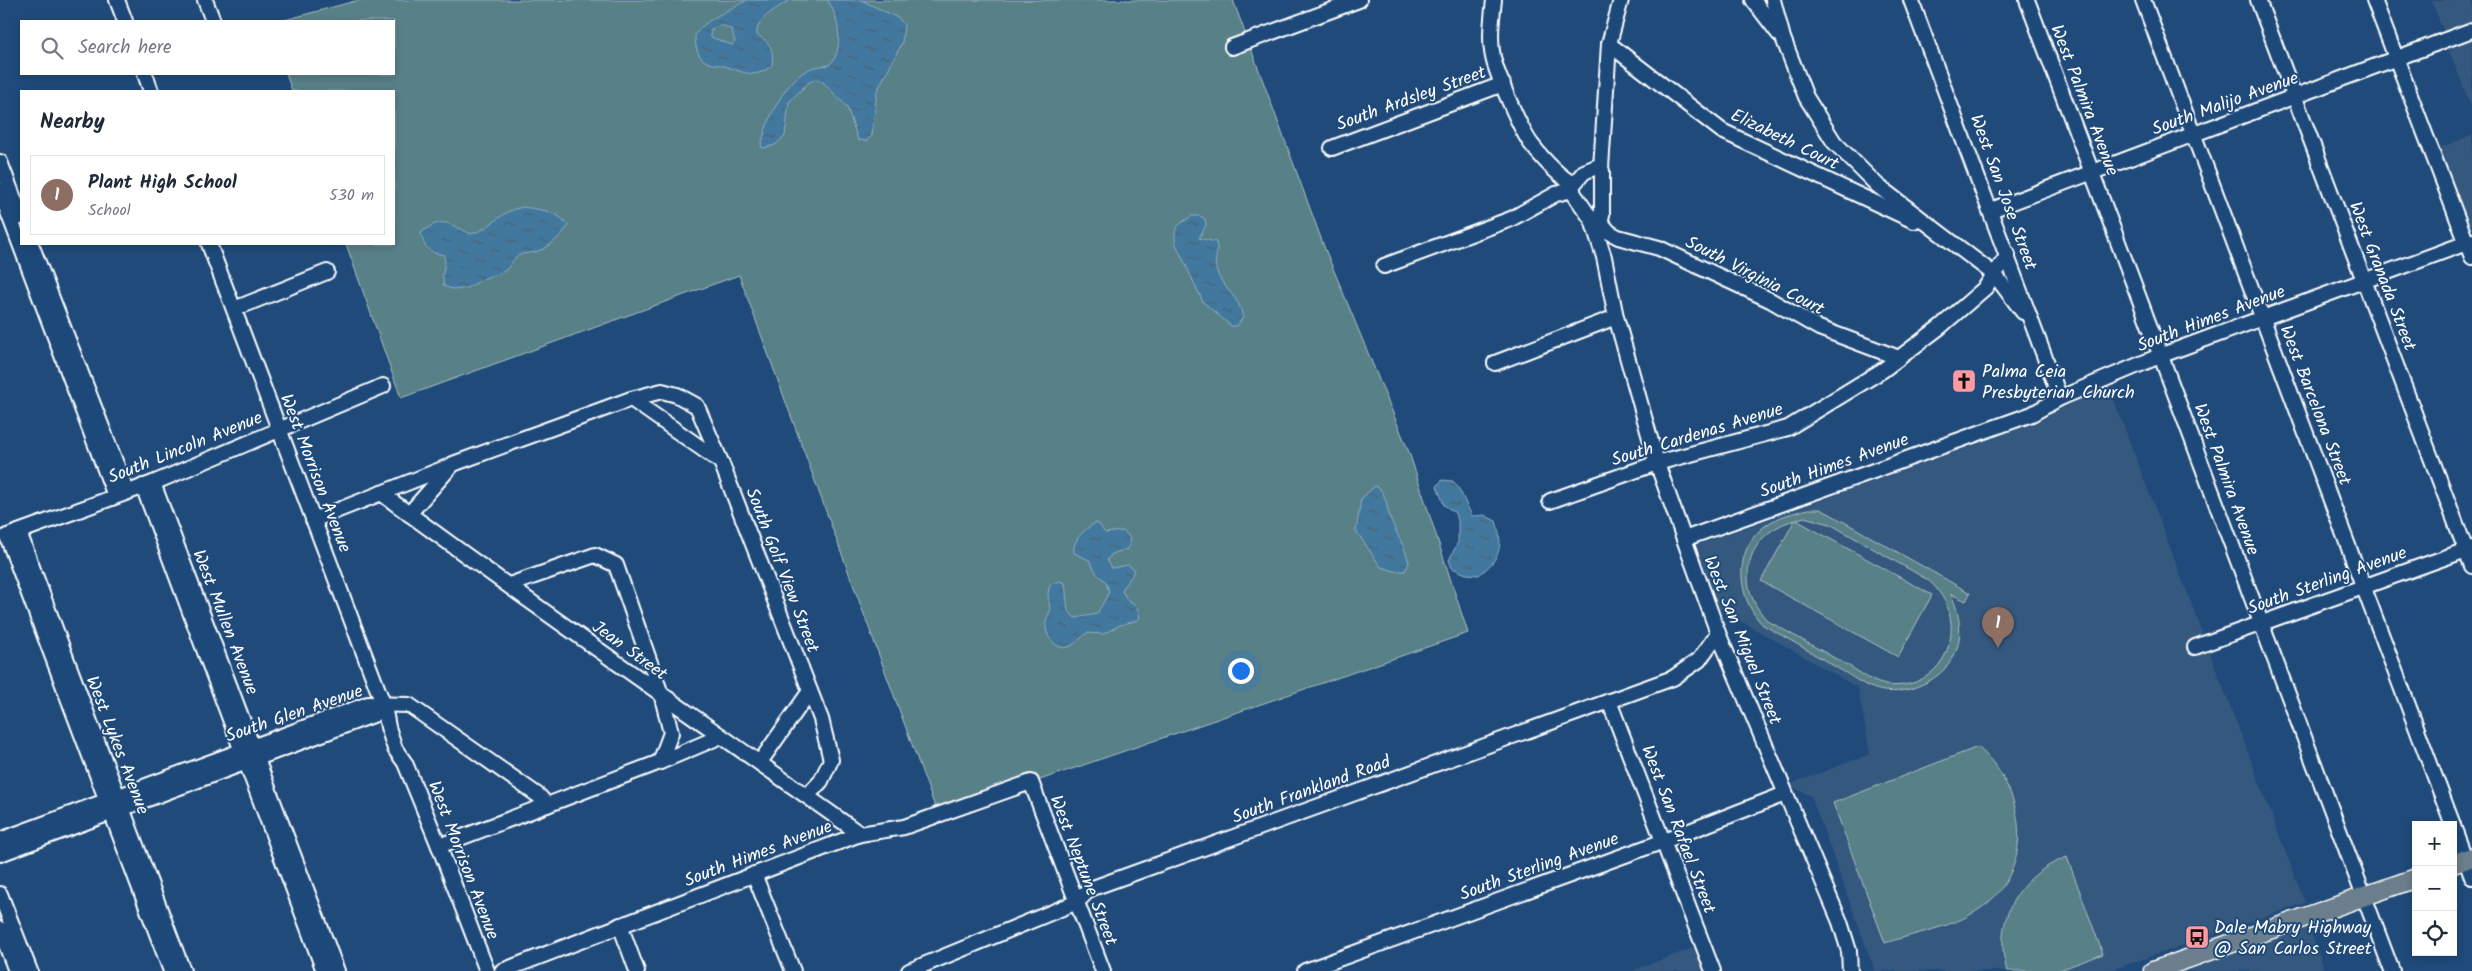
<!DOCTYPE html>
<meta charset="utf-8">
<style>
body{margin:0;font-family:Kalam,sans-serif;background:#f2f2f3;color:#1f2937}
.controls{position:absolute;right:15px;bottom:15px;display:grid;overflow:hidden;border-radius:0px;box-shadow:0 2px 8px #0003}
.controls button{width:45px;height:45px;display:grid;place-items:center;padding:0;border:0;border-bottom:1px solid #e0e1e3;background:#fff;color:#1f2937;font:25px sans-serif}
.you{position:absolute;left:1240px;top:670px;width:18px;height:18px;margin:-12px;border:4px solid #fff;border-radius:50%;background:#1a73e8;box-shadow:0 0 0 8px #1a73e833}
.badge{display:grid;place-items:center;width:32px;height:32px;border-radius:50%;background:#845c67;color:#fff;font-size:16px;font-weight:700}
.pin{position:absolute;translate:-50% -41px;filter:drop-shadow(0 1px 2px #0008)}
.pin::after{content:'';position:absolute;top:26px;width:18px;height:15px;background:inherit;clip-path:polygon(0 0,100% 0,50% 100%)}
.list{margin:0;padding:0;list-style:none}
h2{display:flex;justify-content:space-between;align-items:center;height:65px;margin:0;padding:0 20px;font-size:21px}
h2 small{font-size:16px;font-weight:400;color:#747a83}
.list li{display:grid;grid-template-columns:32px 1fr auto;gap:15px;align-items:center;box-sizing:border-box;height:80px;margin:0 10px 10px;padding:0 10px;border:1px solid #e0e1e3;border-radius:0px}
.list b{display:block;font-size:19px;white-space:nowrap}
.list p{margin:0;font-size:16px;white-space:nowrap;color:#747a83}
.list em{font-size:16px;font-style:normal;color:#747a83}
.icon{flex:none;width:28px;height:28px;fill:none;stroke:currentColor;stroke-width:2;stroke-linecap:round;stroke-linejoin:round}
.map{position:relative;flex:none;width:2472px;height:971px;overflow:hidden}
.search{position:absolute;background:#fff;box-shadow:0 2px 8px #0003;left:20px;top:20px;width:375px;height:55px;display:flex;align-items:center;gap:12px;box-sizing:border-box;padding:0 18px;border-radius:0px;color:#747a83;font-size:19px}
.panel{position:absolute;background:#fff;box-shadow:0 2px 8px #0003;left:20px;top:90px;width:375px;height:155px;border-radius:0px}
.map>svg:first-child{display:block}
.built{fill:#36587f}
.grass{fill:#598087;stroke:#acc0c3;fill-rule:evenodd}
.water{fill:url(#water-ripples);stroke:#8eaec5;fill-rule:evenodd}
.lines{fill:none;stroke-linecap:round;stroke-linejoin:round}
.minor-casing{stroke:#fff;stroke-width:18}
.major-casing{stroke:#fff;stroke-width:21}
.minor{stroke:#1f4a7a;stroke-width:14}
.major{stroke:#6b7e8b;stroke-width:18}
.labels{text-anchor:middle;stroke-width:4;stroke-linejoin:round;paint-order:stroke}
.street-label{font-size:18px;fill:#fff;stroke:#1f4a7a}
.poi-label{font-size:18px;fill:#fff;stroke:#1f4a7a;text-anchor:start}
</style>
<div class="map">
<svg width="2472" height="971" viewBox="0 0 2472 971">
<defs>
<pattern id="water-ripples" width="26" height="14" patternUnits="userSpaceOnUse" patternTransform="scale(1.25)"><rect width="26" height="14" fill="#42789e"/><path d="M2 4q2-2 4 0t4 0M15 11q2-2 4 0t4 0" fill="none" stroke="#486071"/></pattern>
</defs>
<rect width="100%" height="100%" fill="#1f4a7a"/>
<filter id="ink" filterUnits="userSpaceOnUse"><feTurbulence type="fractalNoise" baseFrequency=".02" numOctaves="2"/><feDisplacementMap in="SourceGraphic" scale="10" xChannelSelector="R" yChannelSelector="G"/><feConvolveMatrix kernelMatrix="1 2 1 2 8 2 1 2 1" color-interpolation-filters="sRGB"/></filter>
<g filter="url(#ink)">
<!-- built -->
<g class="built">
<path d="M2431,0H2472V25L2445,35Z"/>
<path d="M2472,35V109L2447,45Z"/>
<path d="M2472,135V236H2470L2437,149Z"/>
<path d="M2109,387L2305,903L2109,971H1875L1811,796L1788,785L1870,754L1858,688L1718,608L1697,545L2038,422L2062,407Z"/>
<path d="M2307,922L2325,971H2184L2182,966Z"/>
<path d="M1698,946L1707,971H1632Z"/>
</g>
<!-- grass -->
<g class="grass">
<path d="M359,0H1233L1325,249L1409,452L1468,633L938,815L739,275L401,398L346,244H394V91H292L286,74H394V21H281Z"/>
<path d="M1808,509H1820L1830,514L1970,593L1966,601L1951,594C1961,617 1965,644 1948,665C1933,684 1902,696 1879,690C1865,687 1852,676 1839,669C1814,654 1789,639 1763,625C1737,599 1732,550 1765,526C1778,516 1794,513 1808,509ZM1804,517L1830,524L1928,580C1974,619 1947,693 1886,685C1873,683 1860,672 1849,666C1822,651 1795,636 1768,621C1733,586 1745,533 1795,520L1761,581L1898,657L1932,595L1796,520Z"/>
<path d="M1978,747C2020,784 2036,853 1994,897C1987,905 1975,912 1966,917C1948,927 1906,936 1885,943L1833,803Z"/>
<path d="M2067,857L2103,954L2057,971H2007C1992,920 2018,875 2067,857Z"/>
</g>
<!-- water -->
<g class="water">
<path d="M747,0H790C778,8 755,18 757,35C771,42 774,51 772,65C755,81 742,71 724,66C718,64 711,65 705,61C697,56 695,45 695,36C701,21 732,9 747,0ZM718,26H724L732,30L735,42L732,45L711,37L710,31Z"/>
<path d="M827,0H861L898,18L904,24L902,43L877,91L872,136L866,141L858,140L847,107L822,81L816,79L808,83L789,102L785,136L775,145L764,148L761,147C766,120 786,76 814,67C819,66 824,66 829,65C845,52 839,14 827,0Z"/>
<path d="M523,207C540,210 558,210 568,226C561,236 550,247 538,251C531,254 523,252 516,257C512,261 510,266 506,270C501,274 494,275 488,277C471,284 464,295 444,286C440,272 447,266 444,255C429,252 424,249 421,233C443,215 447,224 471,234C492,229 500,210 523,207Z"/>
<path d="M1192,216H1200L1205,219L1206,225L1199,238L1216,242C1219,252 1214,259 1216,269C1221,288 1240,296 1243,317L1237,326H1231L1203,302L1176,244C1172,227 1179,224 1192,216Z"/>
<path d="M1442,480L1453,481L1459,489L1472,516L1484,515L1496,521C1504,547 1500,559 1479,575L1466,574L1452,568L1449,560L1458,542V520L1454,512L1444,505L1437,486Z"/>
<path d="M1375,486C1387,491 1386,507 1390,518C1396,533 1405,546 1409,563L1405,571H1394L1381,567L1356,531L1361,499Z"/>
<path d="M1095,523L1099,524L1105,533L1122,531C1130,534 1132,542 1127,549L1112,554L1107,560L1112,568L1128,565L1134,569C1133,578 1124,582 1122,591L1128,601L1137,607L1140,617L1138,620L1120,625L1103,634L1087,633C1081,637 1075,645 1068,647C1055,651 1044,634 1046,622C1046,618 1049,615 1050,611C1050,601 1045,594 1051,584L1060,581L1065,583L1068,611L1075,618L1097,614L1109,592L1106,582L1097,574L1089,560L1074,553C1072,539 1085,530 1095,523Z"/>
</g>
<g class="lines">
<defs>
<g id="minor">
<path d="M117,0L125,21"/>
<path d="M205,0L213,21"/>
<path d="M1494,0C1492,18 1489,39 1493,57C1496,73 1522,133 1532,145C1543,159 1557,175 1573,184"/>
<path d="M1753,0L1779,34"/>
<path d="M1773,0L1783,38L1806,97L1834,142L1878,186L1995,275L2023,312"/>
<path d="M1911,0L2060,398"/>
<path d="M2027,0L2392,971"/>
<path d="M2143,0L2453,825"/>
<path d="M2258,0L2472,566"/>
<path d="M2374,0L2472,257"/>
<path d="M1609,44L1722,131L1914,221"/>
<path d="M1232,47L1359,0"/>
<path d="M145,74L151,91"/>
<path d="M1332,148L1503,84"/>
<path d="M0,162L21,217"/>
<path d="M1596,167L1601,168L1602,171V215L1601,218L1592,220L1574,194L1572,186L1584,172Z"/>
<path d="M1601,168L1609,44L1621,0"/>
<path d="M0,191L115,496"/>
<path d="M1991,210L2472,30"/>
<path d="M1592,220L1604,257L1616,317L1657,463L1684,539L1718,633L1840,922L1849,951L1850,971"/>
<path d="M1599,220L1609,232L1618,237L1659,248L1770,300L1819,328L1899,358"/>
<path d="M31,244L127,492"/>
<path d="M209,244L384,706L388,727L395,749L405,763L439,846L487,971"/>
<path d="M1384,266L1511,219L1556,194L1572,190"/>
<path d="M234,309L327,272"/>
<path d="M1495,363L1616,317"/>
<path d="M631,399L721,462L821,719L831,760L821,781L807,796"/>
<path d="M153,483L337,971"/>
<path d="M143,486L324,971"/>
<path d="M381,493C538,610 700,720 860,834"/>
<path d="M1550,501L1657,463L1788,428L1883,370L1940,327L1985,288L2008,255"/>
<path d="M409,514L453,464L631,399L662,391L677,395L697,406L721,462"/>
<path d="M313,520L450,466"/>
<path d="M19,532L183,971"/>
<path d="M10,535L153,483L383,386"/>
<path d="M7,536L171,971"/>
<path d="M1684,539L2032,414L2060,398L2162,355L2472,241"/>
<path d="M2195,647L2472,548"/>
<path d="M1609,701L1713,971"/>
<path d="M660,762L719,737"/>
<path d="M760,762L810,691"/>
<path d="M2453,826L2472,877"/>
<path d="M0,840L368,704L409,705L539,796L547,805"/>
<path d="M439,846L660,762L671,733L662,697L616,565L595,555L509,585"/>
<path d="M0,854L373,715L384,706"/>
<path d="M754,874L793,971"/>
<path d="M0,894L30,971"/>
<path d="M620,925L637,971"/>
<path d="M0,929L16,971"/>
<path d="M502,971L860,834L904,827L1031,782L1103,971"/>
<path d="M909,971L1077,902L1090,889L1673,678L1699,660L1718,633"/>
<path d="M1305,971L1664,841L1785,794"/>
</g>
<g id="major">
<path d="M2453,864L2472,857"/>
<path d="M2153,971L2416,878"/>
</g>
</defs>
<!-- minor casing -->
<use href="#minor" class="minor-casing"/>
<!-- major casing -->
<use href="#major" class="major-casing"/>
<!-- minor -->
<use href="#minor" class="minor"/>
<!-- major -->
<use href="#major" class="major"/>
</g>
</g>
<!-- icons -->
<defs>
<symbol id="church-square" viewBox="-11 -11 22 22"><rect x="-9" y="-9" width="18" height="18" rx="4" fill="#ff9aa2" stroke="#1f4a7a"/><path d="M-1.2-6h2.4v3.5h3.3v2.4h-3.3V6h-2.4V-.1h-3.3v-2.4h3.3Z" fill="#111"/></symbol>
<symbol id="bus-square" viewBox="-11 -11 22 22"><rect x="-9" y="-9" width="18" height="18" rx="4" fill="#ff9aa2" stroke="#1f4a7a"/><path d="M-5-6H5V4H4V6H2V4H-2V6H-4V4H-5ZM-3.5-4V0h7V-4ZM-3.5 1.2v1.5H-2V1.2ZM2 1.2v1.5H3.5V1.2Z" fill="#111"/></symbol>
</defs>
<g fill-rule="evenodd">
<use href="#church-square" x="1950" y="367" width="28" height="28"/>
<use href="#bus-square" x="2183" y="923" width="28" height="28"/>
</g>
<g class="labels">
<!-- street labels -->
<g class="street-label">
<text transform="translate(1411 98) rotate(-20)" y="6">South Ardsley Street</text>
<text transform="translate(2085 100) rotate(69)" y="6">West Palmira Avenue</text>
<text transform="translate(2225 103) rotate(-20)" y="6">South Malijo Avenue</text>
<text transform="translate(1785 139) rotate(26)" y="6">Elizabeth Court</text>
<text transform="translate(2004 192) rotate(70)" y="6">West San Jose Street</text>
<text transform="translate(1755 275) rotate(27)" y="6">South Virginia Court</text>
<text transform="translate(2383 276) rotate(69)" y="6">West Granada Street</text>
<text transform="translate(2211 318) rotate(-21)" y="6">South Himes Avenue</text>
<text transform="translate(2316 405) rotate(69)" y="6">West Barcelona Street</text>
<text transform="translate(1697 434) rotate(-17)" y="6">South Cardenas Avenue</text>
<text transform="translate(185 447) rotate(-22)" y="6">South Lincoln Avenue</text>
<text transform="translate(1834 465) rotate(-20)" y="6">South Himes Avenue</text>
<text transform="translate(316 473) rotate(69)" y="6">West Morrison Avenue</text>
<text transform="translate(2227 479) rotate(70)" y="6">West Palmira Avenue</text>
<text transform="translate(783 570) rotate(69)" y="6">South Golf View Street</text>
<text transform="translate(2327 580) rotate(-20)" y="6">South Sterling Avenue</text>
<text transform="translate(226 622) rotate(69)" y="6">West Mullen Avenue</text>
<text transform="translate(1743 640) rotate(68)" y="6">West San Miguel Street</text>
<text transform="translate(630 650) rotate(36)" y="6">Jean Street</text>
<text transform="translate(294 713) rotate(-19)" y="6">South Glen Avenue</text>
<text transform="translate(118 745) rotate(69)" y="6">West Lykes Avenue</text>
<text transform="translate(1311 789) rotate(-20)" y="6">South Frankland Road</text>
<text transform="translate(1679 829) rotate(69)" y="6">West San Rafael Street</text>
<text transform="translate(758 853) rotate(-21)" y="6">South Himes Avenue</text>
<text transform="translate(464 860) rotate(69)" y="6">West Morrison Avenue</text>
<text transform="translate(1539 866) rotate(-20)" y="6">South Sterling Avenue</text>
<text transform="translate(1084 870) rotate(69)" y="6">West Neptune Street</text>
</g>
<!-- poi labels -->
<g class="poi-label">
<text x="1982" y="377">Palma Ceia<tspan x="1982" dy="21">Presbyterian Church</tspan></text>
<text x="2214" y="933">Dale Mabry Highway<tspan x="2214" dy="21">@ San Carlos Street</tspan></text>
</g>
</g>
</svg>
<div class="controls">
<button>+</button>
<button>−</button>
<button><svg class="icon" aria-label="locate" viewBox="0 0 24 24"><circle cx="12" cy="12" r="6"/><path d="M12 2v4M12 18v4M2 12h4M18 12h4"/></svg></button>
</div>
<div class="you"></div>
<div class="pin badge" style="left:1998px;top:648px;background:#8d6e63">1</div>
<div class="search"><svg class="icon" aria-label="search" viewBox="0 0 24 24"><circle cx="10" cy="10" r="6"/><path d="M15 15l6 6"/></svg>Search here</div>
<section class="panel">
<h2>Nearby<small></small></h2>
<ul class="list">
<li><span class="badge" style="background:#8d6e63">1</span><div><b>Plant High School</b><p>School</p></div><em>530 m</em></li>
</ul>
</section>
</div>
